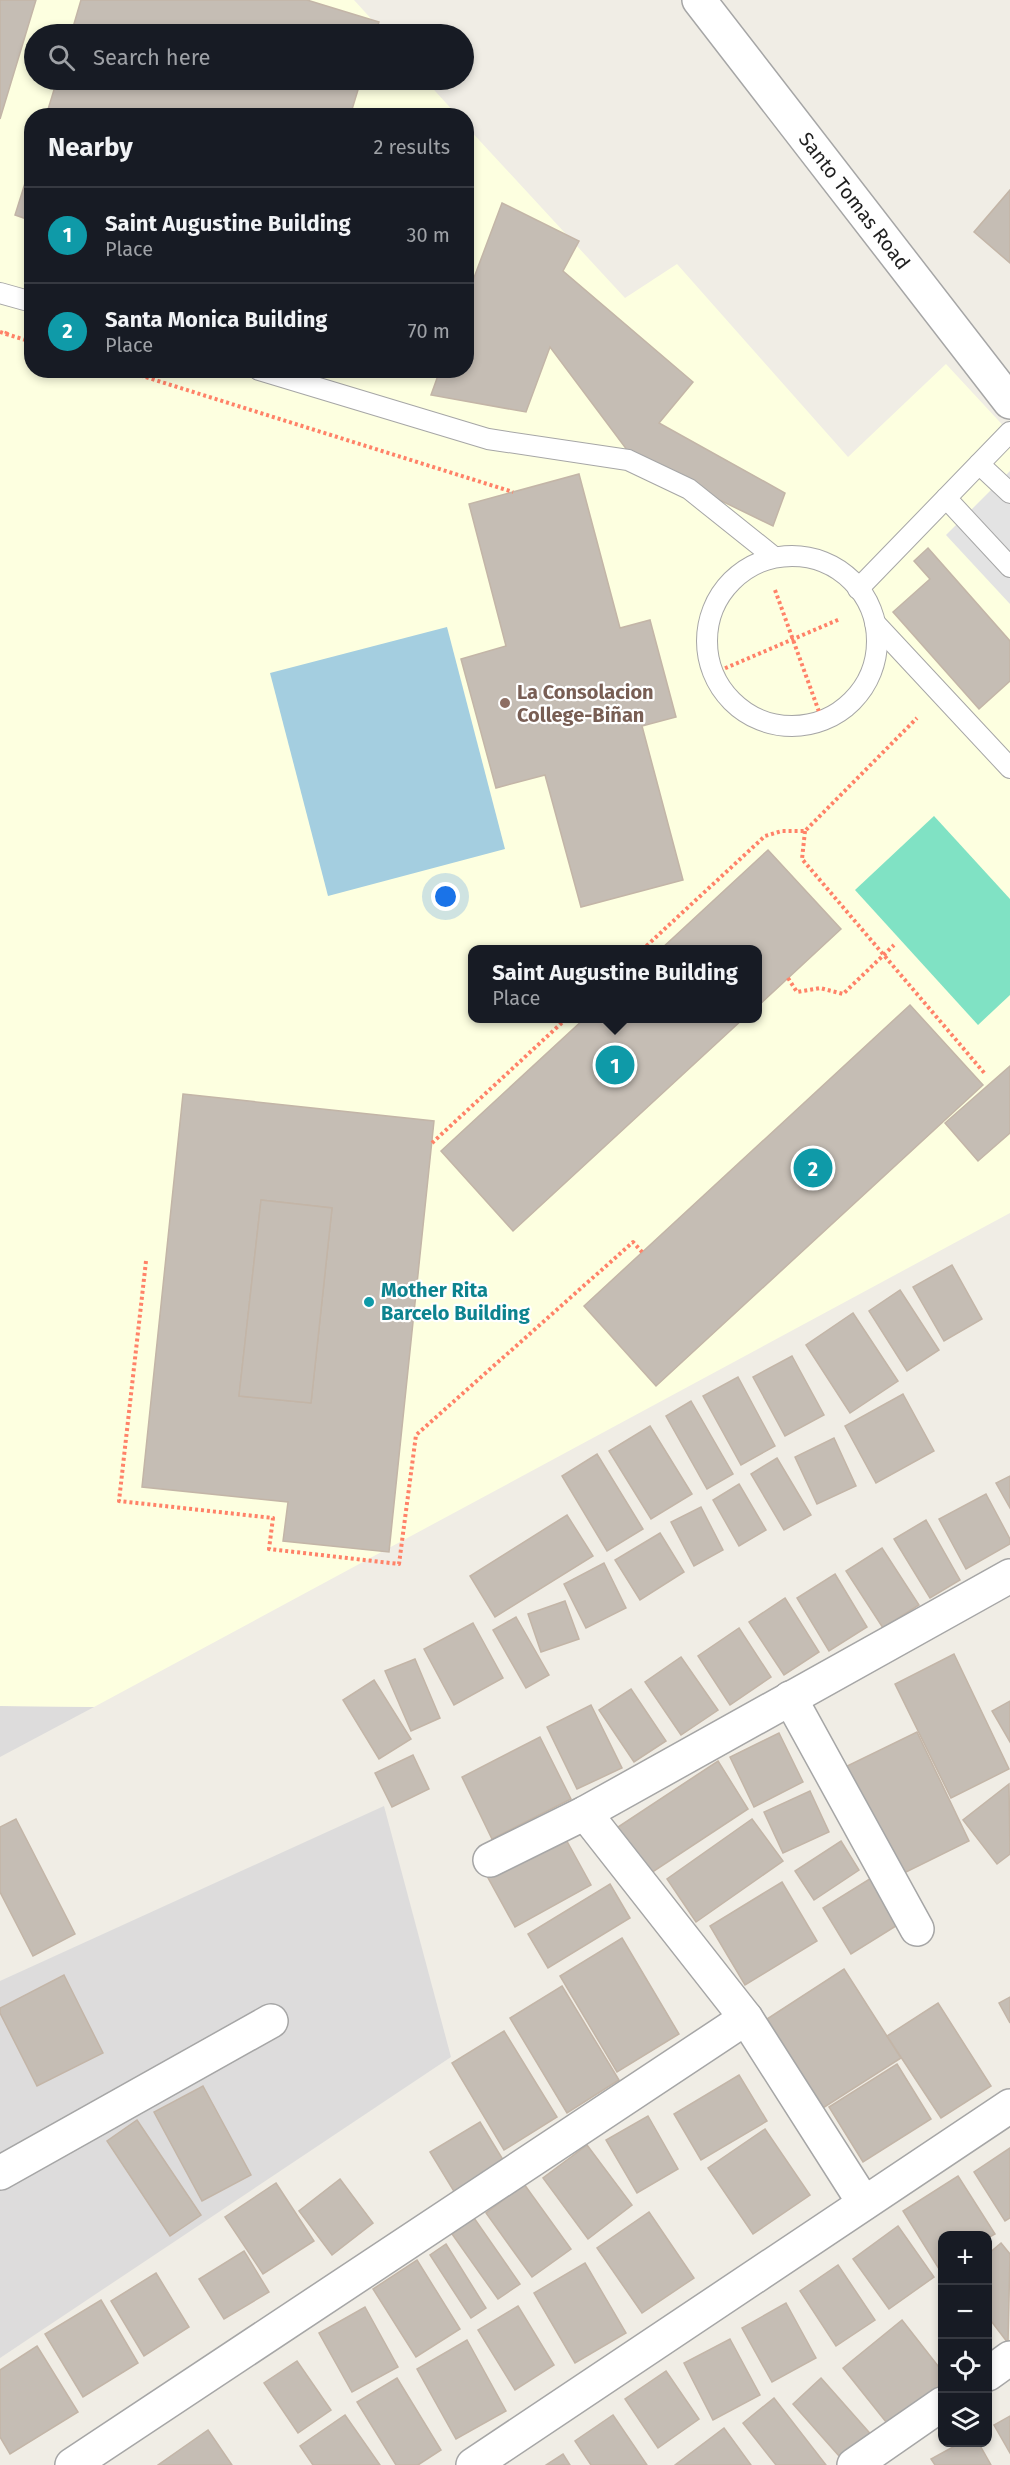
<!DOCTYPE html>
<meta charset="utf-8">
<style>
body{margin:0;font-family:"Fira Sans",sans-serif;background:#20242c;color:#f1f3f6}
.controls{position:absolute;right:18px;bottom:18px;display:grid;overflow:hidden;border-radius:12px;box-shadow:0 3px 9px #0003}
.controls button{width:54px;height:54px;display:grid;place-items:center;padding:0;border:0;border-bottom:2px solid #363941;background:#171b24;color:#f1f3f6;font:30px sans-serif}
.you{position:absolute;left:446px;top:897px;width:21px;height:21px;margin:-15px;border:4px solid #fff;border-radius:50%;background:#1a73e8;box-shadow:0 0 0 9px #1a73e833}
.badge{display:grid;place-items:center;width:39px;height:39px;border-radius:50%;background:#db2777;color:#fff;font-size:20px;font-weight:700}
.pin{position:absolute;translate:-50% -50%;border:3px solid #fff;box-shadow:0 2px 6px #0006}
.popup{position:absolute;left:468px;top:945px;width:294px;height:78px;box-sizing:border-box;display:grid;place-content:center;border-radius:12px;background:#171b24;filter:drop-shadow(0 2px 4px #0005);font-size:20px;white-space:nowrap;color:#9ea1a6}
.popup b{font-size:22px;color:#f1f3f6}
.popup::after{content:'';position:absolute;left:50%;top:100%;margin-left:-12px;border:12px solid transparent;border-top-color:#171b24}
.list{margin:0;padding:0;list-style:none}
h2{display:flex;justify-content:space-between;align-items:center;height:78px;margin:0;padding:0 24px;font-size:26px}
h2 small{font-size:20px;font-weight:400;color:#9ea1a6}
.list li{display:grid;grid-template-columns:39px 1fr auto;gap:18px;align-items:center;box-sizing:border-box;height:96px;padding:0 24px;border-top:2px solid #363941}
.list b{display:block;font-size:22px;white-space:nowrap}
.list p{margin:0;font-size:20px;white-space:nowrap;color:#9ea1a6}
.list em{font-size:20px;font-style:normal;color:#9ea1a6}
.icon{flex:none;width:33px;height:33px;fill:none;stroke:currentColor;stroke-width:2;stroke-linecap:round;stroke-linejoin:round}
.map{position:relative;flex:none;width:1010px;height:2465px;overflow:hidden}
.search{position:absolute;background:#171b24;box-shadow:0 3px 9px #0003;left:24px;top:24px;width:450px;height:66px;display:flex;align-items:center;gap:15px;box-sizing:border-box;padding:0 21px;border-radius:33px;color:#9ea1a6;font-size:22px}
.panel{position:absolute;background:#171b24;box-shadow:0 3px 9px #0003;left:24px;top:108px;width:450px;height:270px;border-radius:24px}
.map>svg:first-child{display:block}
.residential{fill:#dddcdc}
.education{fill:#fdffe0;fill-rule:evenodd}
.pitch{fill:#80e2c4}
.parking{fill:#e3e3e3}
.water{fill:#a4cee0}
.building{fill:#c5bdb4;stroke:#c3b5a7;stroke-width:1.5;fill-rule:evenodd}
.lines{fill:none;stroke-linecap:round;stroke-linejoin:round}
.service-casing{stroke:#a6a6a6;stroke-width:22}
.minor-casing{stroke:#a6a6a6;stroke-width:36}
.tertiary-casing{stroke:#a6a6a6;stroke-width:36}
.path{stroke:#ff8268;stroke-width:4;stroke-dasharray:3 3;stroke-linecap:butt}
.service{stroke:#fff;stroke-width:20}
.minor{stroke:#fff;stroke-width:33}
.tertiary{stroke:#fff;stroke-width:33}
.education-dot{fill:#8d6e63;stroke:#fff;stroke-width:2}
.culture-dot{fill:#0f9aa8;stroke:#fff;stroke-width:2}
.labels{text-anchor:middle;stroke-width:4.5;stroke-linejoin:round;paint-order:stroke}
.street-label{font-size:20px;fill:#1f1f1f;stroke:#fff}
.education-label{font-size:20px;font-weight:bold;fill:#785e54;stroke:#fff;text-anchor:start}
.culture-label{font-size:20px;font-weight:bold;fill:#0d838f;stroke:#fff;text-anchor:start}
</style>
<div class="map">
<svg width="1010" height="2465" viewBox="0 0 1010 2465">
<rect width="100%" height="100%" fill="#f0ede5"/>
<!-- residential -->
<g class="residential">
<path d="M0,1706L94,1707L0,1757Z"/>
<path d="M384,1806L451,2057L0,2358V1981Z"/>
</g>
<!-- education -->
<path class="education" d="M0,0H354L385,34H34V80H425L457,115L32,116V370H466L467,127L625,298L677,264L848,457L946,364L1010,433V1213L94,1707L0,1706ZM472,950H758V1018H472Z"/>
<!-- pitch -->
<path class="pitch" d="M934,816L1010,899V995L978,1025L855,890Z"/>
<!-- parking -->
<path class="parking" d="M1010,471V604L946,535Z"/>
<!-- water -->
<path class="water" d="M447,627L505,849L328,896L270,673Z"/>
<!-- building -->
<g class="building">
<path d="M0,0H36L0,119Z"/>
<path d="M81,0H307L379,22L375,34H71Z"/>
<path d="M57,80H361L350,116H46Z"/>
<path d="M32,161V221L15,215Z"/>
<path d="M1010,190V263L974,232Z"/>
<path d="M502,203L579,241L563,271L693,382L659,423L785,493L773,526L633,458L550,347L526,412L431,395L440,370H466V299Z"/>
<path d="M579,474L620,628L650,620L676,717L642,726L683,880L581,907L545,775L496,788L461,659L506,646L469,504Z"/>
<path d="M928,548L1010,641V681L979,709L893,612L930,579L914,561Z"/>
<path d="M768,850L841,929L758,1006V950H660Z"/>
<path d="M910,1005L983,1085L656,1386L584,1306Z"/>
<path d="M585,1018H744L513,1231L441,1151Z"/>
<path d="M1010,1066V1133L978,1161L945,1123Z"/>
<path d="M183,1094L434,1121L389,1552L283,1541L288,1502L142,1487ZM261,1200L332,1208L311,1403L239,1396Z"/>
<path d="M261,1200L332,1208L311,1403L239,1396Z"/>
<path d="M952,1265L982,1319L944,1341L913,1287Z"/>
<path d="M900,1290L939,1350L907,1371L869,1311Z"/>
<path d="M853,1313L898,1381L850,1413L806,1345Z"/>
<path d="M792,1356L824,1415L785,1436L753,1377Z"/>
<path d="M738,1377L775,1446L741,1465L703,1396Z"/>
<path d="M903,1394L934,1451L876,1483L845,1426Z"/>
<path d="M691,1401L733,1474L707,1489L666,1416Z"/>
<path d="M650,1426L692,1494L651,1519L609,1451Z"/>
<path d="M834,1438L856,1486L817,1504L795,1457Z"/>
<path d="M597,1454L643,1529L607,1551L562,1476Z"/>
<path d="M777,1458L811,1515L784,1530L751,1474Z"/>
<path d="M1010,1476V1508L996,1483Z"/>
<path d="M739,1484L766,1530L739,1546L713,1500Z"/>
<path d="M986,1494L1010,1539V1544L966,1569L939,1519Z"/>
<path d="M701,1507L723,1550L694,1566L671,1522Z"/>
<path d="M567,1515L593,1556L495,1617L470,1576Z"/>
<path d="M926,1520L960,1580L930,1598L894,1539Z"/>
<path d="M660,1533L684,1572L640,1600L615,1560Z"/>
<path d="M882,1548L919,1605L883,1628L846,1571Z"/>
<path d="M604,1563L626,1608L586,1628L564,1584Z"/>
<path d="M835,1574L867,1627L829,1651L797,1598Z"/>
<path d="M785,1598L819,1652L784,1675L749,1622Z"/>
<path d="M565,1601L579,1639L541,1652L528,1614Z"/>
<path d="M516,1617L549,1675L526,1688L493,1630Z"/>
<path d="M473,1623L503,1678L454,1705L424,1649Z"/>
<path d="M739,1628L771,1677L730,1705L698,1656Z"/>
<path d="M954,1654L1009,1769L951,1798L895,1684Z"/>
<path d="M681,1657L718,1710L681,1735L645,1682Z"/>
<path d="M415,1659L440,1718L411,1731L385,1671Z"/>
<path d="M374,1680L411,1739L379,1759L343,1700Z"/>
<path d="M631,1689L666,1741L634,1762L599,1710Z"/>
<path d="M1010,1701V1742L992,1711Z"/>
<path d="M591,1705L622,1768L577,1789L547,1727Z"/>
<path d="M917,1732L969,1841L898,1876L845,1767Z"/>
<path d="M779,1733L803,1782L754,1807L730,1757Z"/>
<path d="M540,1737L571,1799L492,1839L462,1777Z"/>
<path d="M413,1755L429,1789L392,1807L375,1773Z"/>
<path d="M718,1761L748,1809L642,1879L612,1831Z"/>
<path d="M1009,1784L1010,1854L997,1864L963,1820Z"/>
<path d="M810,1791L829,1832L783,1853L764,1812Z"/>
<path d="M16,1819L75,1934L33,1956L0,1892V1827Z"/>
<path d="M752,1819L783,1861L696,1922L667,1879Z"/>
<path d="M563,1834L591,1885L515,1927L487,1876Z"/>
<path d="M841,1841L859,1870L814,1900L795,1871Z"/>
<path d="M876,1875L904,1921L851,1954L823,1908Z"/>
<path d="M782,1882L817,1941L745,1985L710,1926Z"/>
<path d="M610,1884L630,1918L548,1968L528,1934Z"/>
<path d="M622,1938L679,2034L617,2072L560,1976Z"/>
<path d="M844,1969L901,2058L823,2108L767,2019Z"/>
<path d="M64,1975L103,2053L37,2086L0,2013V2008Z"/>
<path d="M562,1986L619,2080L567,2113L510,2018Z"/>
<path d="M1010,1997V2023L999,2003Z"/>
<path d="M938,2003L991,2086L941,2118L887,2036Z"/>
<path d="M504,2031L557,2117L504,2150L452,2063Z"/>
<path d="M897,2064L931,2119L863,2162L829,2107Z"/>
<path d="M739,2075L767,2121L701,2160L674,2114Z"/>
<path d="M203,2086L251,2175L202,2201L154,2112Z"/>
<path d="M648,2116L678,2169L637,2193L606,2140Z"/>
<path d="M137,2120L201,2215L170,2236L107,2141Z"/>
<path d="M480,2122L505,2163L455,2193L430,2152Z"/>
<path d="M765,2129L810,2195L753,2234L708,2168Z"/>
<path d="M587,2145L632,2205L588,2239L543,2178Z"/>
<path d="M1010,2148V2218L1005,2221L974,2172Z"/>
<path d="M958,2176L995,2234L988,2238V2236H942V2267L939,2269L903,2211Z"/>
<path d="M340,2179L373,2223L332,2255L299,2211Z"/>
<path d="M276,2183L314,2241L263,2274L225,2217Z"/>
<path d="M524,2184L571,2249L532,2277L486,2213Z"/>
<path d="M649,2212L694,2278L642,2313L597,2248Z"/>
<path d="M474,2218L520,2284L498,2299L452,2234Z"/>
<path d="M898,2226L934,2277L889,2309L853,2259Z"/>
<path d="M1001,2243L1010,2254L1008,2343L988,2317V2254Z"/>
<path d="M446,2244L486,2308L471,2318L430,2255Z"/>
<path d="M244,2251L269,2292L224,2319L199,2279Z"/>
<path d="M417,2260L460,2329L416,2357L373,2289Z"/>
<path d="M585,2263L626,2333L575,2363L534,2293Z"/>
<path d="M838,2265L875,2320L836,2346L800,2291Z"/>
<path d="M156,2273L189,2327L144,2356L111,2301Z"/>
<path d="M101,2300L138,2363L83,2397L45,2334Z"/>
<path d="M786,2303L816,2358L772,2382L742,2328Z"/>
<path d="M518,2306L554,2365L515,2390L478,2330Z"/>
<path d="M365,2307L398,2367L352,2392L319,2333Z"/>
<path d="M902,2320L942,2371V2384L890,2427L843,2368Z"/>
<path d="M730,2339L760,2395L713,2420L684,2363Z"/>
<path d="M467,2340L506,2411L456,2439L417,2369Z"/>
<path d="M37,2346L78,2412L10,2454L0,2437V2370Z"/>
<path d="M297,2361L331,2410L298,2433L264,2383Z"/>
<path d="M666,2371L699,2419L658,2448L625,2399Z"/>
<path d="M397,2378L441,2450L418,2465H396L357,2402Z"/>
<path d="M821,2378L875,2439L847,2465L793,2404Z"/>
<path d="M774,2398L826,2465H776L743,2423Z"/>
<path d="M345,2415L380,2465H313L300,2446Z"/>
<path d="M613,2415L647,2465H591L575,2441Z"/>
<path d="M1010,2416V2453L994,2425Z"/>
<path d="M724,2428L751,2465H675Z"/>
<path d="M208,2430L232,2465H158Z"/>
<path d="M962,2442H978L991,2465H935L931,2459Z"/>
<path d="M563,2454L570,2465H546Z"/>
</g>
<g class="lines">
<defs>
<g id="service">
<path d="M0,293L32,302"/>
<path d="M259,370L488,439L628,460L689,489L774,557"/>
<path d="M979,464L1010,493"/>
<path d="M946,498L1010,567"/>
<circle cx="792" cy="641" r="85"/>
<path d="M858,589L1010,432"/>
<path d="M875,623L1010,768"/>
</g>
<g id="minor">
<path d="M790,1698L917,1929"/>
<path d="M585,1813L746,2018L864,2203"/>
<path d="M490,1860L585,1813L1010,1576"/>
<path d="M0,2173L271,2021"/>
<path d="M988,2374L1010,2358"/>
<path d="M72,2465L746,2018"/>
<path d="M473,2465L1010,2106"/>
<path d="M854,2465L942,2404"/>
</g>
<g id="tertiary">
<path id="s1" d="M699,0L1010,402"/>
</g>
</defs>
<!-- service casing -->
<use href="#service" class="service-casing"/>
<!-- minor casing -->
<use href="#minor" class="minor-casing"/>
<!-- tertiary casing -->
<use href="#tertiary" class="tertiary-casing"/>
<!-- path -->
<g class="path">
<path d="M0,332L6,334L8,329"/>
<path d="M6,334L32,342"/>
<path d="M123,370L513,492"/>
<path d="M775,590L822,720"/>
<path d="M714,673L840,619"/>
<path d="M805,831L802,859L986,1075"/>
<path d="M642,950L765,836L782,831H805L917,718"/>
<path d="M788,978L797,992L820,988L843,994L894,945"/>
<path d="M432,1143L567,1018"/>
<path d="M146,1261L119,1501L273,1518L269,1549L399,1564L416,1435L633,1242L642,1252"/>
</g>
<!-- service -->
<use href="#service" class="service"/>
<!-- minor -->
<use href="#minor" class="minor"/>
<!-- tertiary -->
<use href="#tertiary" class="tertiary"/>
</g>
<!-- markers -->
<circle class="education-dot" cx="505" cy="703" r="6"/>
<circle class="culture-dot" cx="369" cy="1302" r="6"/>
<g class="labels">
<!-- street labels -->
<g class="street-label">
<text dy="7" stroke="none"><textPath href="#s1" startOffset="254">Santo Tomas Road</textPath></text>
</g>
<!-- education labels -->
<g class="education-label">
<text x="517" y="699">La Consolacion<tspan x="517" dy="23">College-Biñan</tspan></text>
</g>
<!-- culture labels -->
<g class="culture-label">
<text x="381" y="1297">Mother Rita<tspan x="381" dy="23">Barcelo Building</tspan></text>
</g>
</g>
</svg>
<div class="controls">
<button>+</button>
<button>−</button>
<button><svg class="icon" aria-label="locate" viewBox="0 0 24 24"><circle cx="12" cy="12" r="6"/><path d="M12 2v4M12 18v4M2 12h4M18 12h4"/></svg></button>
<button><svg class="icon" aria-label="layers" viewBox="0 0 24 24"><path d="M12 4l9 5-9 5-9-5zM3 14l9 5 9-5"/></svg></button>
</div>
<div class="you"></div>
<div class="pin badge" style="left:615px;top:1065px;background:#0f9aa8">1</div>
<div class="popup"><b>Saint Augustine Building</b>Place</div>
<div class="pin badge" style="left:813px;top:1168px;background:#0f9aa8">2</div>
<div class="search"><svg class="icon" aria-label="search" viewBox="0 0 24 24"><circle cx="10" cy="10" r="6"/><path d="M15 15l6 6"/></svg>Search here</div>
<section class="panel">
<h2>Nearby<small>2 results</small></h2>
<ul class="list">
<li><span class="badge" style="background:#0f9aa8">1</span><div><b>Saint Augustine Building</b><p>Place</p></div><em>30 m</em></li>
<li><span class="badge" style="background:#0f9aa8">2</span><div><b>Santa Monica Building</b><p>Place</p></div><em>70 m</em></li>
</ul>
</section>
</div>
